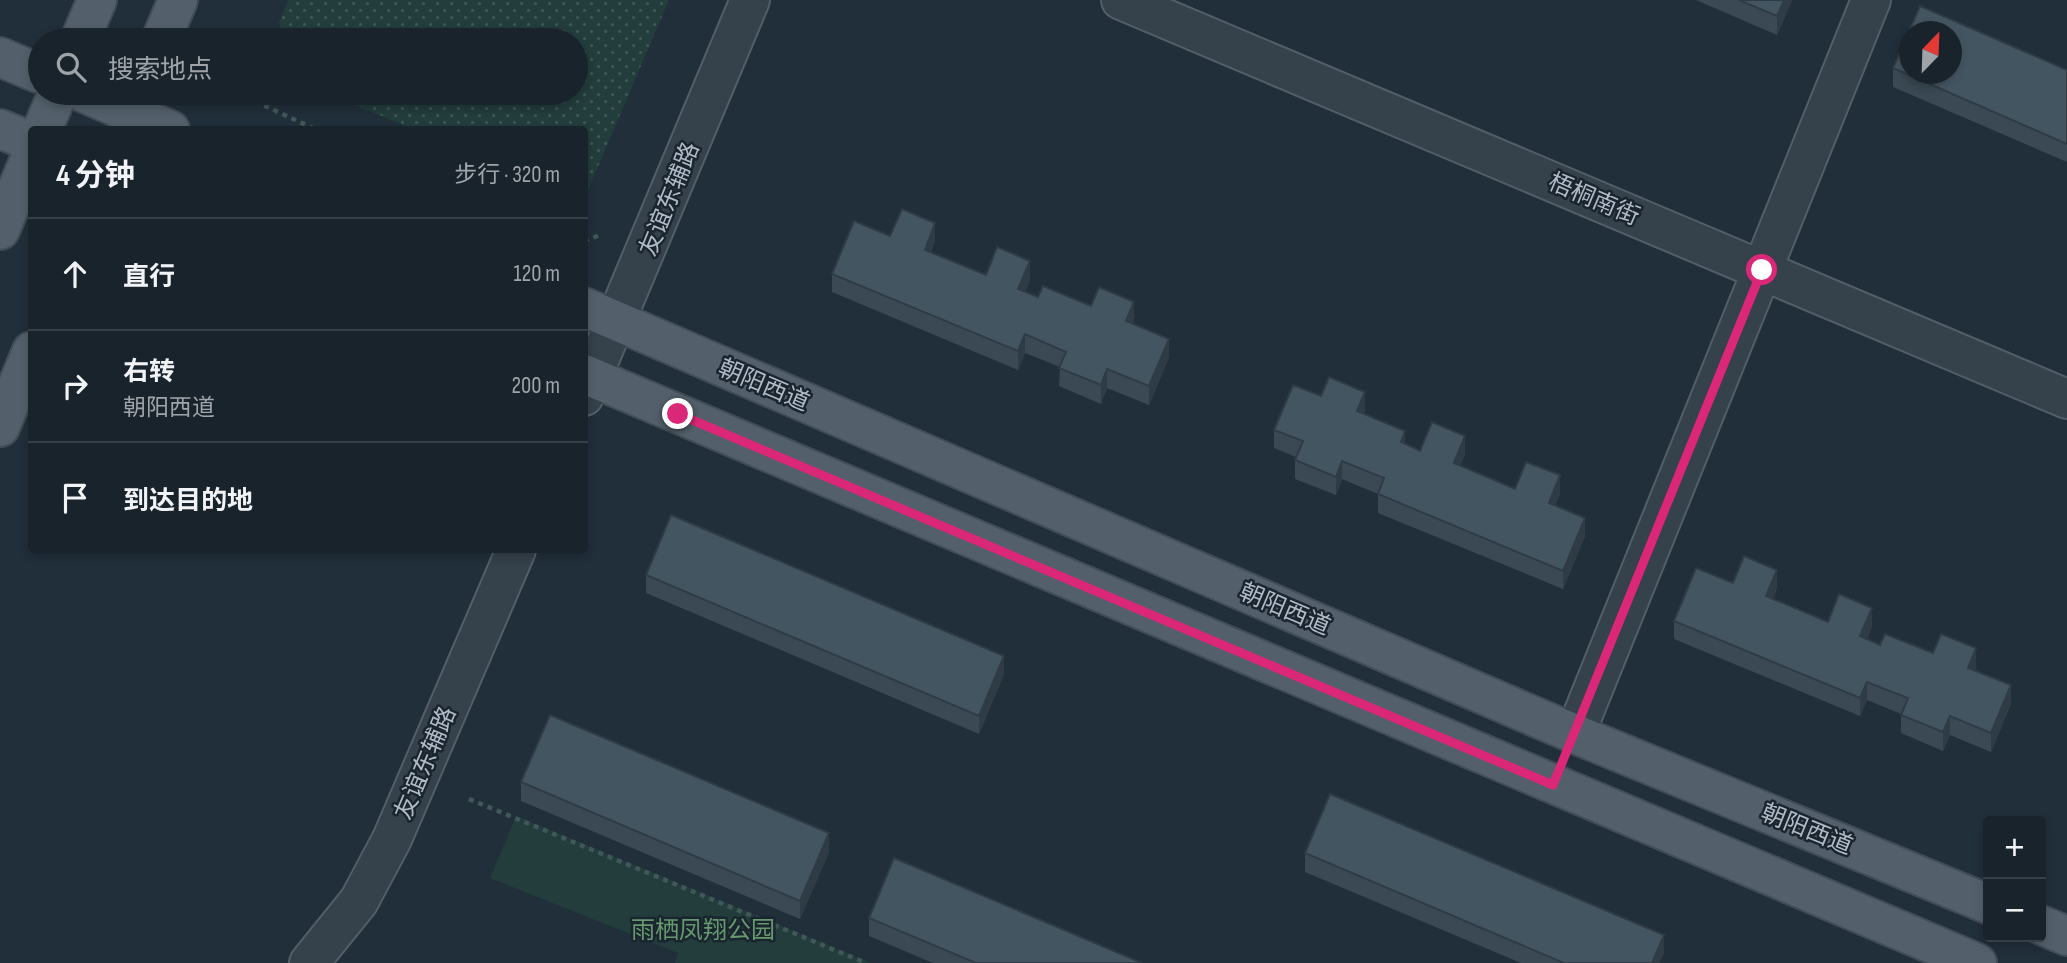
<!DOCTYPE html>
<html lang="zh">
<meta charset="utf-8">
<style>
body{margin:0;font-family:"Sofia Sans Condensed","Noto Sans SC",sans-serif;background:#222b34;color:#f1f3f6}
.controls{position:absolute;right:21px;bottom:21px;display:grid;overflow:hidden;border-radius:7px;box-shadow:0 4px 10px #0003}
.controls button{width:63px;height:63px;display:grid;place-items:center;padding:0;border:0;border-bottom:2px solid #374048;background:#19232c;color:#f1f3f6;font:35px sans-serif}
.compass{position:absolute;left:1899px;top:21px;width:63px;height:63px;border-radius:50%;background:#19232c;box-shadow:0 4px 10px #0003;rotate:23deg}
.stop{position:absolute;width:21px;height:21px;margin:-16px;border:5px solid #db2777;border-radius:50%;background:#fff}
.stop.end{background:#db2777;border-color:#fff;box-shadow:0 2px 7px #0008}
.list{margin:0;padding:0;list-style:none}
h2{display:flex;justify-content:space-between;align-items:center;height:91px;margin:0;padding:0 28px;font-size:30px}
h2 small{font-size:23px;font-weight:400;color:#9fa4a9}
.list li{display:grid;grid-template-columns:46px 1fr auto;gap:21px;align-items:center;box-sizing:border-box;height:112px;padding:0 28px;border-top:2px solid #374048}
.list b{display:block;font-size:26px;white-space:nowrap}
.list p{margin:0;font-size:23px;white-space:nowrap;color:#9fa4a9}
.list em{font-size:23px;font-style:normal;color:#9fa4a9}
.icon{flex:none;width:38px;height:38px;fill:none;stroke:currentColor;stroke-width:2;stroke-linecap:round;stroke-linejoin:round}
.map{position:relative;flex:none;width:2067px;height:963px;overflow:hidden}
.search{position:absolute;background:#19232c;box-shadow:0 4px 10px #0003;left:28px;top:28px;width:560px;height:77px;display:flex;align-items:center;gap:18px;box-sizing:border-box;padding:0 24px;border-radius:38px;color:#9fa4a9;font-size:26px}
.panel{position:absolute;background:#19232c;box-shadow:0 4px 10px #0003;left:28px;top:126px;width:560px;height:427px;border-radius:7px}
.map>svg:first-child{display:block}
.grass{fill:url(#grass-dots)}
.park{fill:#233c3c}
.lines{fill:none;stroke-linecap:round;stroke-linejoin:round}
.minor-casing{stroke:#535e69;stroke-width:42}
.major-casing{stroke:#414c57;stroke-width:42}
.path{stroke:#415859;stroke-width:4.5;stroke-dasharray:5 5;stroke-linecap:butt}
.minor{stroke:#35414b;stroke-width:38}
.major{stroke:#53606b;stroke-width:38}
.wall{fill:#3a4954}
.shaded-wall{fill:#303c45}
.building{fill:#445562;stroke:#303c45;stroke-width:2;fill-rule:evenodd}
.route{stroke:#db2777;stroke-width:9}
.labels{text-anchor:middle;stroke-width:5;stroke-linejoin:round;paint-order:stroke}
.street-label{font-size:24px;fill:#b0bbc7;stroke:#1a2530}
.park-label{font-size:24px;fill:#66996c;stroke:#1a2530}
</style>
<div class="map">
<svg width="2067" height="963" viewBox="0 0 2067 963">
<defs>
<pattern id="grass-dots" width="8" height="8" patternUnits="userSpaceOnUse" patternTransform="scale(1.75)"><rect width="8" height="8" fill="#233c3c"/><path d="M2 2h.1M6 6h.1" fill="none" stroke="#405657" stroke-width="1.8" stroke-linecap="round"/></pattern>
</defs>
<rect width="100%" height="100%" fill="#212f3b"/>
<!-- grass -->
<path class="grass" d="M288,0H669L585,197L584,130L414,129L325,93H576V40H286L279,23Z"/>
<!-- park -->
<path class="park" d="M516,816L871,963H675L678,953L490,878Z"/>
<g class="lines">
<defs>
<g id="minor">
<path d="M1121,0L2067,399"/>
<path d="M584,396L750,0"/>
<path d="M1575,734L1871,0"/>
<path d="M309,963L359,901L392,839L516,550"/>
</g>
<g id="major">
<path d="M80,40L97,0"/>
<path d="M161,40L178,0"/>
<path d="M0,57L40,74"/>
<path d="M84,93L170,130"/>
<path d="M0,129L32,142"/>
<path d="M42,130L58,93"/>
<path d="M0,230L32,154"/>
<path d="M584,307L1575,734L1988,904"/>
<path d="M584,374L1977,963"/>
<path d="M0,427L32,351"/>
<path d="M2041,925L2067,936"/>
</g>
</defs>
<!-- minor casing -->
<use href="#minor" class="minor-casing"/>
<!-- major casing -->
<use href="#major" class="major-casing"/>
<!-- path -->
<g class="path">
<path d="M237,93L317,130"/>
<path d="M584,241L600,235"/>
<path d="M469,799L866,963"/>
</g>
<!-- minor -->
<use href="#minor" class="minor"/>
<!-- major -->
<use href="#major" class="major"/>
</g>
<!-- wall -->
<g class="wall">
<path d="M1696,0H1792L1777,35Z"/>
<path d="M1893,68L2067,70V162L1893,87Z"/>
<path d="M890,236L935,241L931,252L986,275L1030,280L1025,292L1038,297L1091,306L1134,320L1133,324L1169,357L1149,405L1107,388L1101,404L1059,386L1060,367L1025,353L1018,370L832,292V274Z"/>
<path d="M1365,410L1364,414L1405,444L1420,451L1465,454L1460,466L1515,489L1560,494L1555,505L1585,536L1563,589L1378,513V494L1342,479L1336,495L1295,479V460L1296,457L1274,448V430Z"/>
<path d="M646,575L1004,674L979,734L646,593Z"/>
<path d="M1733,583L1777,588L1773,599L1828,622L1872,626L1867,639L1880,645L1933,653L1976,667L1975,671L2011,704L1991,752L1950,735L1943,751L1901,733V714L1867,700L1860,716L1674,639V621Z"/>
<path d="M521,782L829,852L800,919L521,801Z"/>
<path d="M1305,853L1664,953L1659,963H1521L1305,872Z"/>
<path d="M869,918L1142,963H933L869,936Z"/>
</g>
<!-- shaded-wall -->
<g class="shaded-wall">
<path d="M1784,0H1792L1777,35V16Z"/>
<path d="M935,223V241L925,268V250Z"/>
<path d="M1030,261V280L1018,308V289Z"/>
<path d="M1134,302V320L1126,339V321Z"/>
<path d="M1025,334V353L1018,370V351Z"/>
<path d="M1169,339V357L1149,405V386Z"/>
<path d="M1107,369V388L1101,404V385Z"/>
<path d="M1365,392V410L1357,430V411Z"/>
<path d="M1405,431V450L1401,442Z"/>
<path d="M1465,436V454L1454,481V463Z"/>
<path d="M1342,461V479L1336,495V477Z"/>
<path d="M1560,475V494L1549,521V503Z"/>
<path d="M1585,518V536L1563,589V571Z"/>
<path d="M1777,570V588L1766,615V596Z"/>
<path d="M1872,608V626L1860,654V636Z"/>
<path d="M1976,648V667L1968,686V668Z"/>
<path d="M1004,656V674L979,734V716Z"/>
<path d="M1867,682V700L1860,716V698Z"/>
<path d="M2011,685V704L1991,752V733Z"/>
<path d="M1950,716V735L1943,751V732Z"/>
<path d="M829,833V852L800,919V901Z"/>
<path d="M1664,935V953L1659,963H1652Z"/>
</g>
<!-- building -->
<g class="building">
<path d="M1739,0H1784L1777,16Z"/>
<path d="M1920,6L2067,70V144L1893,68ZM1909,32H1951V74H1909Z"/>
<path d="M902,209L935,223L925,250L986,275L997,247L1030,261L1018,289L1038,297L1043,286L1091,306L1099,287L1134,302L1126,321L1169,339L1149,386L1107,369L1101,385L1059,368L1066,352L1025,334L1018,351L832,274L854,221L890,236Z"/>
<path d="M1329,377L1365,392L1357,411L1405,431L1401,442L1420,451L1432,422L1465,436L1454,463L1515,489L1526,462L1560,475L1549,503L1585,518L1563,571L1378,494L1384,478L1342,461L1336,477L1295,460L1303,441L1274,430L1293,385L1321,396Z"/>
<path d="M671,515L1004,656L979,716L646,575Z"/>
<path d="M1744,556L1777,570L1766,596L1828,622L1839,594L1872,608L1860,636L1880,645L1885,634L1933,653L1941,634L1976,648L1968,668L2011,685L1991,733L1950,716L1943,732L1901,715L1908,698L1867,682L1860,698L1674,621L1696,568L1733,583Z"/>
<path d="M550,715L829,833L800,901L521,782Z"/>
<path d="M1330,794L1664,935L1652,963H1564L1305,853Z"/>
<path d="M894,858L1142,963H976L869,918Z"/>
</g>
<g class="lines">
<!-- route -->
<path class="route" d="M678,414L1553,785L1762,270"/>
</g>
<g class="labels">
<!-- street labels -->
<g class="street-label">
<text transform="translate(669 199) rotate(-68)" y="8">友谊东辅路</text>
<text transform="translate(1594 199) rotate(23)" y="8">梧桐南街</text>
<text transform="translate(764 385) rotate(23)" y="8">朝阳西道</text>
<text transform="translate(1285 609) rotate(23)" y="8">朝阳西道</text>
<text transform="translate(425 763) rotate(-67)" y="8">友谊东辅路</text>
<text transform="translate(1807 829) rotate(22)" y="8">朝阳西道</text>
</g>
<!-- park labels -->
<g class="park-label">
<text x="703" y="938">雨栖凤翔公园</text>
</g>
</g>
</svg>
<div class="controls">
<button>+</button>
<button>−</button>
</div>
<svg class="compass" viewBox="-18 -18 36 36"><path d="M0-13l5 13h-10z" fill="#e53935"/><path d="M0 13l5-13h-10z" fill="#9fa4a9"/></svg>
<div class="stop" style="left:1762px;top:270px"></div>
<div class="stop end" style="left:678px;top:414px"></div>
<div class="search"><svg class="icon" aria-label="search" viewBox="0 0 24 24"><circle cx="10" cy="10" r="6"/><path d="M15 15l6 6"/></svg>搜索地点</div>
<section class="panel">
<h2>4 分钟<small>步行 · 320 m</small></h2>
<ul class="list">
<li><svg class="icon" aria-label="ahead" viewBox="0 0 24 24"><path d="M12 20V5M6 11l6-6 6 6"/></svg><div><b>直行</b></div><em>120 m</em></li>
<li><svg class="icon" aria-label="right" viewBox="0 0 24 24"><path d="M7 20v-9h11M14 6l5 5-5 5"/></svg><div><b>右转</b><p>朝阳西道</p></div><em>200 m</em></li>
<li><svg class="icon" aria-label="arrive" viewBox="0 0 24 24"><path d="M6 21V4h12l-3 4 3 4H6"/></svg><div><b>到达目的地</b></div></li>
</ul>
</section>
</div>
